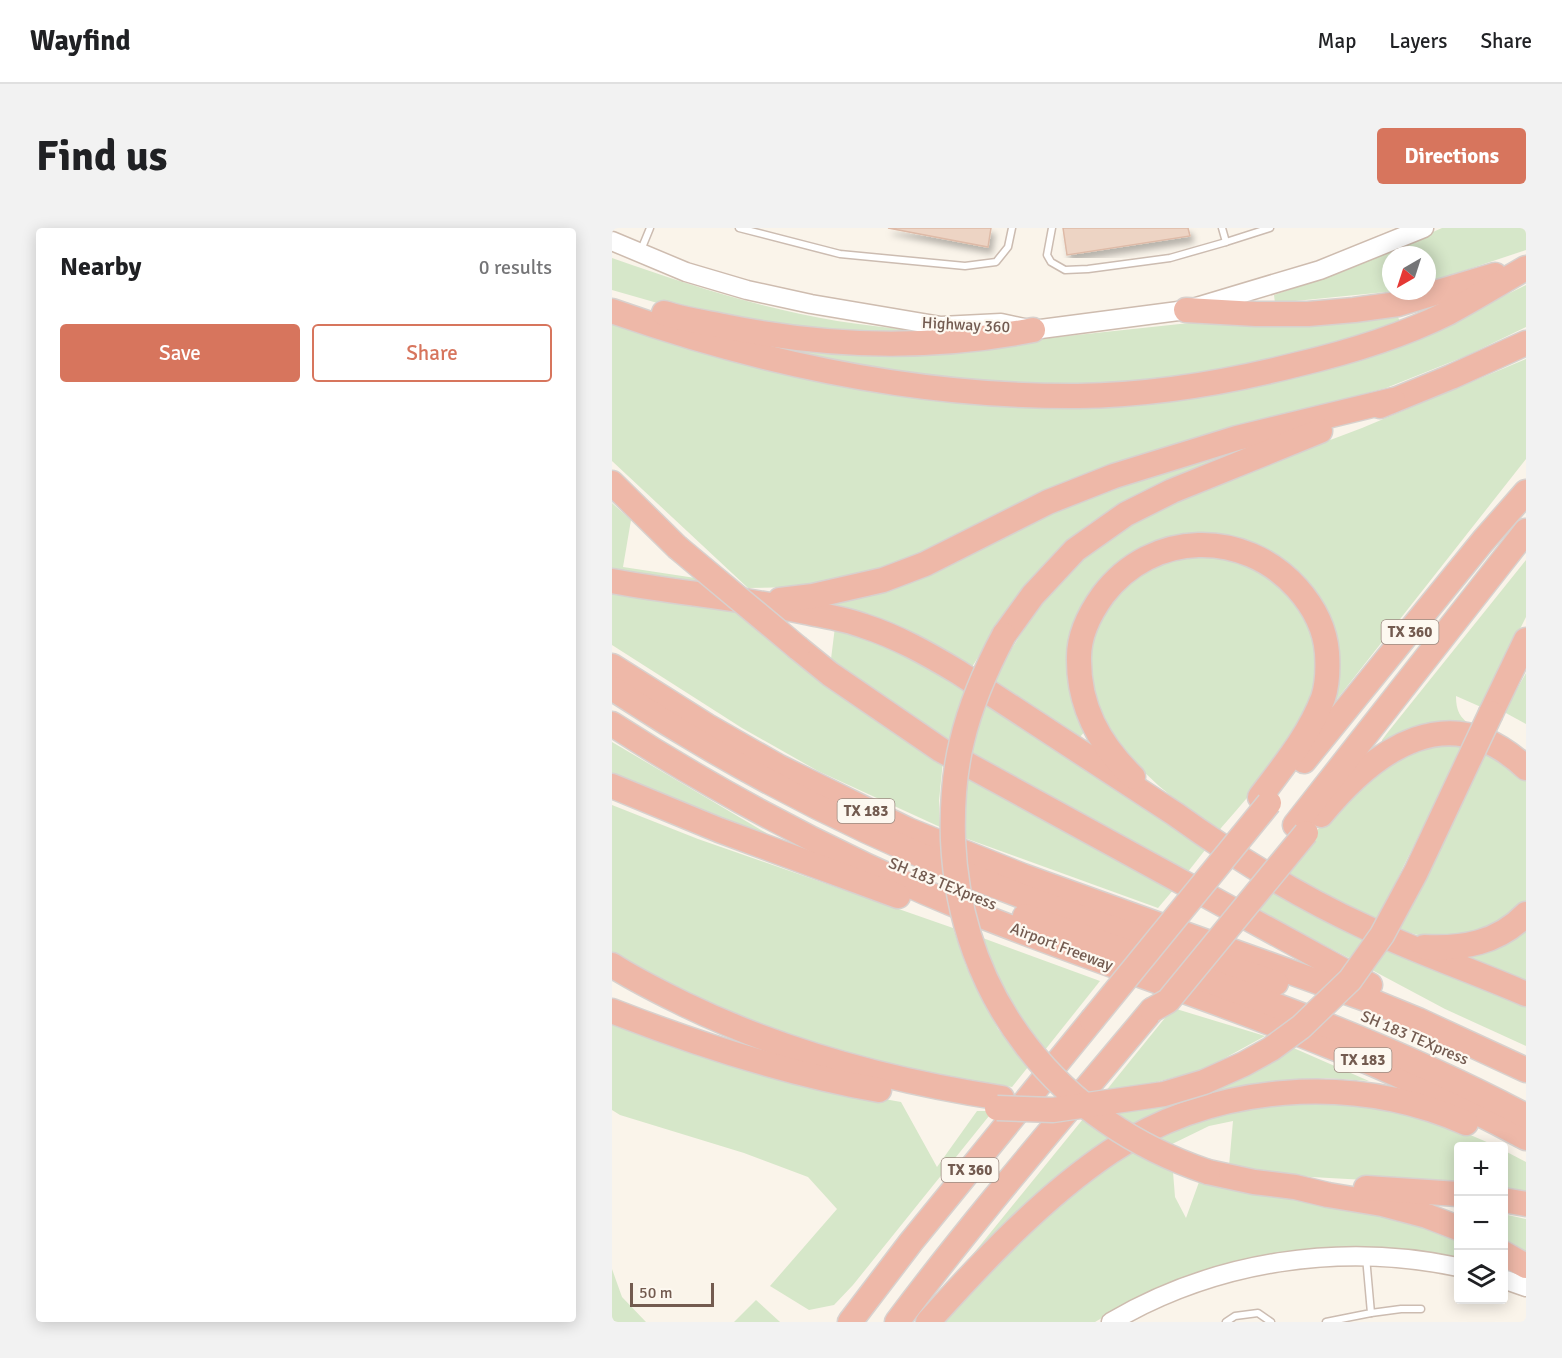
<!DOCTYPE html>
<meta charset="utf-8">
<style>
body{margin:0;font-family:Signika,sans-serif;background:#f2f2f2;color:#202124}
.controls{position:absolute;right:18px;bottom:18px;display:grid;overflow:hidden;border-radius:6px;box-shadow:0 3px 15px #0003}
.controls button{width:54px;height:54px;display:grid;place-items:center;padding:0;border:0;border-bottom:2px solid #e0e0e0;background:#fff;color:#202124;font:30px sans-serif}
.compass{position:absolute;left:770px;top:18px;width:54px;height:54px;border-radius:50%;background:#fff;box-shadow:0 3px 15px #0003;rotate:219deg}
.scale{position:absolute;left:18px;bottom:15px;width:84px;box-sizing:border-box;padding-left:6px;border:3px solid #735b50;border-top:0;font-size:16px;line-height:21px;white-space:nowrap;color:#735b50;-webkit-text-stroke:4px #fdf8f0;paint-order:stroke}
.list{margin:0;padding:0;list-style:none}
h2{display:flex;justify-content:space-between;align-items:center;height:78px;margin:0;padding:0 24px;font-size:26px}
h2 small{font-size:20px;font-weight:400;color:#757577}
.actions{display:flex;gap:12px;padding:18px 24px}
.actions a{flex:1;padding:14px 0;border:2px solid #d7755d;border-radius:6px;text-align:center;font-size:21px;color:#d7755d}
.actions .main{background:#d7755d;color:#fff}
.icon{flex:none;width:33px;height:33px;fill:none;stroke:currentColor;stroke-width:2;stroke-linecap:round;stroke-linejoin:round}
.map{position:relative;flex:none;width:914px;height:1094px;overflow:hidden;border-radius:6px}
header{display:flex;align-items:center;gap:36px;box-sizing:border-box;height:84px;padding:0 30px;background:#fff;border-bottom:2px solid #e0e0e0}
header strong{font-size:28px}
nav{display:flex;gap:33px;margin-inline-start:auto;font-size:21px}
.intro{display:flex;align-items:center;justify-content:space-between;box-sizing:border-box;height:144px;padding:0 36px}
h1{margin:0;font-size:42px}
.button{padding:15px 27px;border-radius:6px;background:#d7755d;color:#fff;font-size:21px;font-weight:700}
main{display:flex;gap:36px;padding:0 36px}
aside{flex:1;background:#fff;border-radius:6px;box-shadow:0 3px 15px #0003}
.map>svg:first-child{display:block}
.green{fill:#d6e7c9}
.building{fill:#edd4c4;stroke:#debaa7;stroke-width:1.5;filter:url(#shadow)}
.lines{fill:none;stroke-linecap:round;stroke-linejoin:round}
.lane-casing{stroke:#ccbcb1;stroke-width:9}
.secondary-casing{stroke:#cebcaf;stroke-width:21}
.highway-casing{stroke:#d8d1ce;stroke-width:27}
.lane{stroke:#fff;stroke-width:6}
.secondary{stroke:#fff;stroke-width:18}
.highway{stroke:#eeb8a8;stroke-width:24}
.highway-bridge-casing{stroke:#d8d1ce;stroke-width:27;stroke-linecap:butt}
.highway-bridge{stroke:#eeb8a8;stroke-width:24}
.labels{text-anchor:middle;stroke-width:4.5;stroke-linejoin:round;paint-order:stroke}
.shield{fill:#fdf8f0;stroke:#9c8a80;stroke-width:1.5}
.shield-label{font-size:15px;font-weight:bold;fill:#735b50}
.street-label{font-size:16px;fill:#735b50;stroke:#fdf8f0}
</style>
<header>
<strong>Wayfind</strong>
<nav><a>Map</a><a>Layers</a><a>Share</a></nav>
</header>
<div class="intro"><h1>Find us</h1><a class="button">Directions</a></div>
<main>
<aside>
<h2>Nearby<small>0 results</small></h2>
<ul class="list">
</ul>
<div class="actions"><a class="main">Save</a><a>Share</a></div>
</aside>
<div class="map">
<svg width="914" height="1094" viewBox="0 0 914 1094">
<defs>
<filter id="shadow"><feDropShadow dx="3.5" dy="6" stdDeviation="3" flood-color="#0004"/></filter>
</defs>
<rect width="100%" height="100%" fill="#faf4ea"/>
<!-- green -->
<g class="green">
<path d="M830,0H914V22L815,55V27H779V63H784L663,75L662,67L730,44Z"/>
<path d="M0,30C102,66 195,95 304,102L305,107L259,110L84,86L0,62Z"/>
<path d="M914,57V99L854,128L774,160L626,199L263,344L187,359L136,360L0,233V93L60,115L509,176L839,94Z"/>
<path d="M782,82L788,93L705,122L605,144L539,153L427,159L281,144L136,117L418,112L596,93Z"/>
<path d="M914,131V231L722,475L718,472L696,361L576,310L472,383L476,500L467,510L379,453L439,359L490,314L549,276L750,200Z"/>
<path d="M601,226L607,233L595,235L478,295L438,331L403,370L360,439L217,376L475,269Z"/>
<path d="M0,275L19,292L11,339L90,351L95,357L0,342Z"/>
<path d="M577,327C590,328 605,327 618,330C648,336 675,357 689,383C698,400 707,419 707,439C706,496 640,563 605,605L547,558L498,512L484,487L476,416L488,390L512,355L548,335Z"/>
<path d="M914,332V389L869,479L844,468C844,483 848,490 860,498L770,517V512L776,504Z"/>
<path d="M0,364L116,378L182,430L331,533L327,573L328,599L206,543L130,500L0,417Z"/>
<path d="M228,396L355,454L337,512L279,474L219,431L223,399Z"/>
<path d="M914,445V496L892,484Z"/>
<path d="M373,468L597,617L575,645L355,523Z"/>
<path d="M0,514L156,606L138,601L0,549Z"/>
<path d="M852,516L765,692L670,647L697,611L718,588L772,537L809,518Z"/>
<path d="M874,521L909,544L914,552V673L898,691L883,700L823,712L785,701Z"/>
<path d="M352,547L562,661L546,680L350,609Z"/>
<path d="M0,577L86,611L341,700L354,738L386,801L416,839L400,859L261,836L118,788L0,725Z"/>
<path d="M659,658L755,709L739,731L641,680Z"/>
<path d="M914,695V759L840,727Z"/>
<path d="M368,709L488,753L433,822L411,796L392,763Z"/>
<path d="M776,718L914,772V818L833,781L758,741Z"/>
<path d="M561,780L653,808L593,841L530,858L493,864Z"/>
<path d="M0,797L102,832L189,856L289,874L325,939L365,883H381L241,1057L222,1077L197,1082L158,1058L225,981L196,949L132,925L8,887L0,882Z"/>
<path d="M677,818L757,853L714,850L676,853L527,903L498,885Z"/>
<path d="M692,871L770,878L812,887L884,918H846V957L699,949L617,938L621,893L597,898L556,918L543,911L605,886Z"/>
<path d="M471,891L491,907L503,913L362,1035L357,1031Z"/>
<path d="M515,921L561,944L563,969L574,990L587,954L662,969L725,975L809,995L846,1010V1031L734,1021L495,1087L483,1094H328L379,1040L450,975Z"/>
<path d="M891,922L914,934V967L892,963Z"/>
<path d="M891,986L914,991V1033L892,1019Z"/>
<path d="M0,1041L10,1069L34,1094H0Z"/>
<path d="M144,1072L168,1094H122Z"/>
</g>
<!-- building -->
<g class="building">
<path d="M276,0H379L376,19Z"/>
<path d="M451,0H576L578,8L455,27Z"/>
</g>
<g class="lines">
<defs>
<g id="lane">
<path d="M127,0L228,26L353,38L384,34L396,19L400,0"/>
<path d="M440,0L435,27L439,34L453,42L476,41L558,30L614,14"/>
<path d="M610,0L614,14L658,0"/>
<path d="M29,22L38,0"/>
<path d="M759,1085L789,1081H809"/>
<path d="M614,1094L623,1088L646,1085L659,1094"/>
<path d="M714,1094L759,1085L754,1029"/>
</g>
<g id="secondary">
<path d="M0,13L74,44L135,62L199,76L329,98L389,95L421,102L574,82L708,42L812,0"/>
<path d="M891,1051L914,1059"/>
<path d="M499,1094C603,1033 728,1014 846,1039"/>
</g>
<g id="highway">
<path d="M574,82L644,86H696L742,82L786,76L883,47"/>
<path d="M0,83C150,136 307,169 466,168C539,167 612,155 683,137C734,125 788,109 836,85C862,71 888,55 914,40"/>
<path d="M52,85C71,91 91,94 111,98C213,119 319,122 421,102"/>
<path d="M768,178L839,149L914,115"/>
<path d="M0,255L65,319"/>
<path d="M0,353C65,365 130,370 194,384C213,388 234,391 252,398C286,409 316,426 346,444L563,586C623,629 685,668 753,699C805,724 861,743 914,766"/>
<path d="M168,372L201,368L271,352L313,336L436,274L502,248L625,210L781,172"/>
<path d="M392,407L421,367L463,322L514,286L560,263L708,203"/>
<path d="M186,420L218,446L329,522L758,757"/>
<path d="M0,438L95,498L167,539L296,602L411,648L762,774L806,792L914,842"/>
<path d="M0,460C112,534 232,597 356,647C457,688 561,720 664,755"/>
<path d="M879,485L914,412"/>
<path d="M0,496C116,571 239,635 367,687C483,733 602,771 717,818C784,844 850,876 914,910"/>
<path d="M692,533L871,313L914,264"/>
<path d="M521,549C487,516 466,478 467,429C467,406 478,385 491,367C540,302 632,301 685,360C702,379 713,399 715,425C716,440 716,455 711,470C697,507 672,537 648,569"/>
<path d="M0,558L107,602L286,668"/>
<path d="M709,587C764,520 838,468 914,540"/>
<path d="M683,597L914,303"/>
<path d="M413,688C583,748 754,803 914,888"/>
<path d="M812,719C851,721 886,715 914,686"/>
<path d="M0,737C23,752 48,764 72,776C173,825 279,853 390,870"/>
<path d="M0,783C87,817 176,846 267,862"/>
<path d="M596,944L642,954L683,959L716,967L770,976L815,988L846,1000"/>
<path d="M754,960L846,966"/>
<path d="M891,972L914,976"/>
<path d="M891,1025L914,1038"/>
<path d="M238,1094L299,1014L480,792"/>
<path d="M285,1094C366,986 454,885 540,782"/>
<path d="M316,1094C370,1034 431,969 498,924C602,855 740,845 854,895"/>
</g>
</defs>
<!-- lane casing -->
<use href="#lane" class="lane-casing"/>
<!-- secondary casing -->
<use href="#secondary" class="secondary-casing"/>
<!-- highway casing -->
<use href="#highway" class="highway-casing"/>
<!-- lane -->
<use href="#lane" class="lane"/>
<!-- secondary -->
<use href="#secondary" class="secondary"/>
<!-- highway -->
<use href="#highway" class="highway"/>
<defs>
<g id="highway-bridge">
<path d="M65,319L186,420"/>
<path d="M392,407C374,441 359,475 350,513C342,545 340,579 341,612C348,771 447,894 596,944"/>
<path d="M540,782L556,773L694,605"/>
<path d="M480,792L657,575"/>
<path d="M385,880L441,882L552,866L592,854L632,836L659,821L689,799L738,752L770,707L804,644L879,485"/>
</g>
</defs>
<!-- highway-bridge casing -->
<use href="#highway-bridge" class="highway-bridge-casing"/>
<!-- highway-bridge -->
<use href="#highway-bridge" class="highway-bridge"/>
</g>
<g class="labels">
<!-- shield labels -->
<g class="shield">
<rect x="769.5" y="392" width="57" height="24" rx="4.5"/>
<rect x="225.5" y="571" width="57" height="24" rx="4.5"/>
<rect x="722.5" y="820" width="57" height="24" rx="4.5"/>
<rect x="329.5" y="930" width="57" height="24" rx="4.5"/>
</g>
<g class="shield-label">
<text x="798" y="409">TX 360</text>
<text x="254" y="588">TX 183</text>
<text x="751" y="837">TX 183</text>
<text x="358" y="947">TX 360</text>
</g>
<!-- street labels -->
<g class="street-label">
<text transform="translate(354 96) rotate(3)" y="6">Highway 360</text>
<text transform="translate(331 655) rotate(22)" y="6">SH 183 TEXpress</text>
<text transform="translate(450 718) rotate(21)" y="6">Airport Freeway</text>
<text transform="translate(803 809) rotate(23)" y="6">SH 183 TEXpress</text>
</g>
</g>
</svg>
<div class="controls">
<button>+</button>
<button>−</button>
<button><svg class="icon" aria-label="layers" viewBox="0 0 24 24"><path d="M12 4l9 5-9 5-9-5zM3 14l9 5 9-5"/></svg></button>
</div>
<svg class="compass" viewBox="-18 -18 36 36"><path d="M0-13l5 13h-10z" fill="#e53935"/><path d="M0 13l5-13h-10z" fill="#757577"/></svg>
<div class="scale">50 m</div>
</div>
</main>
